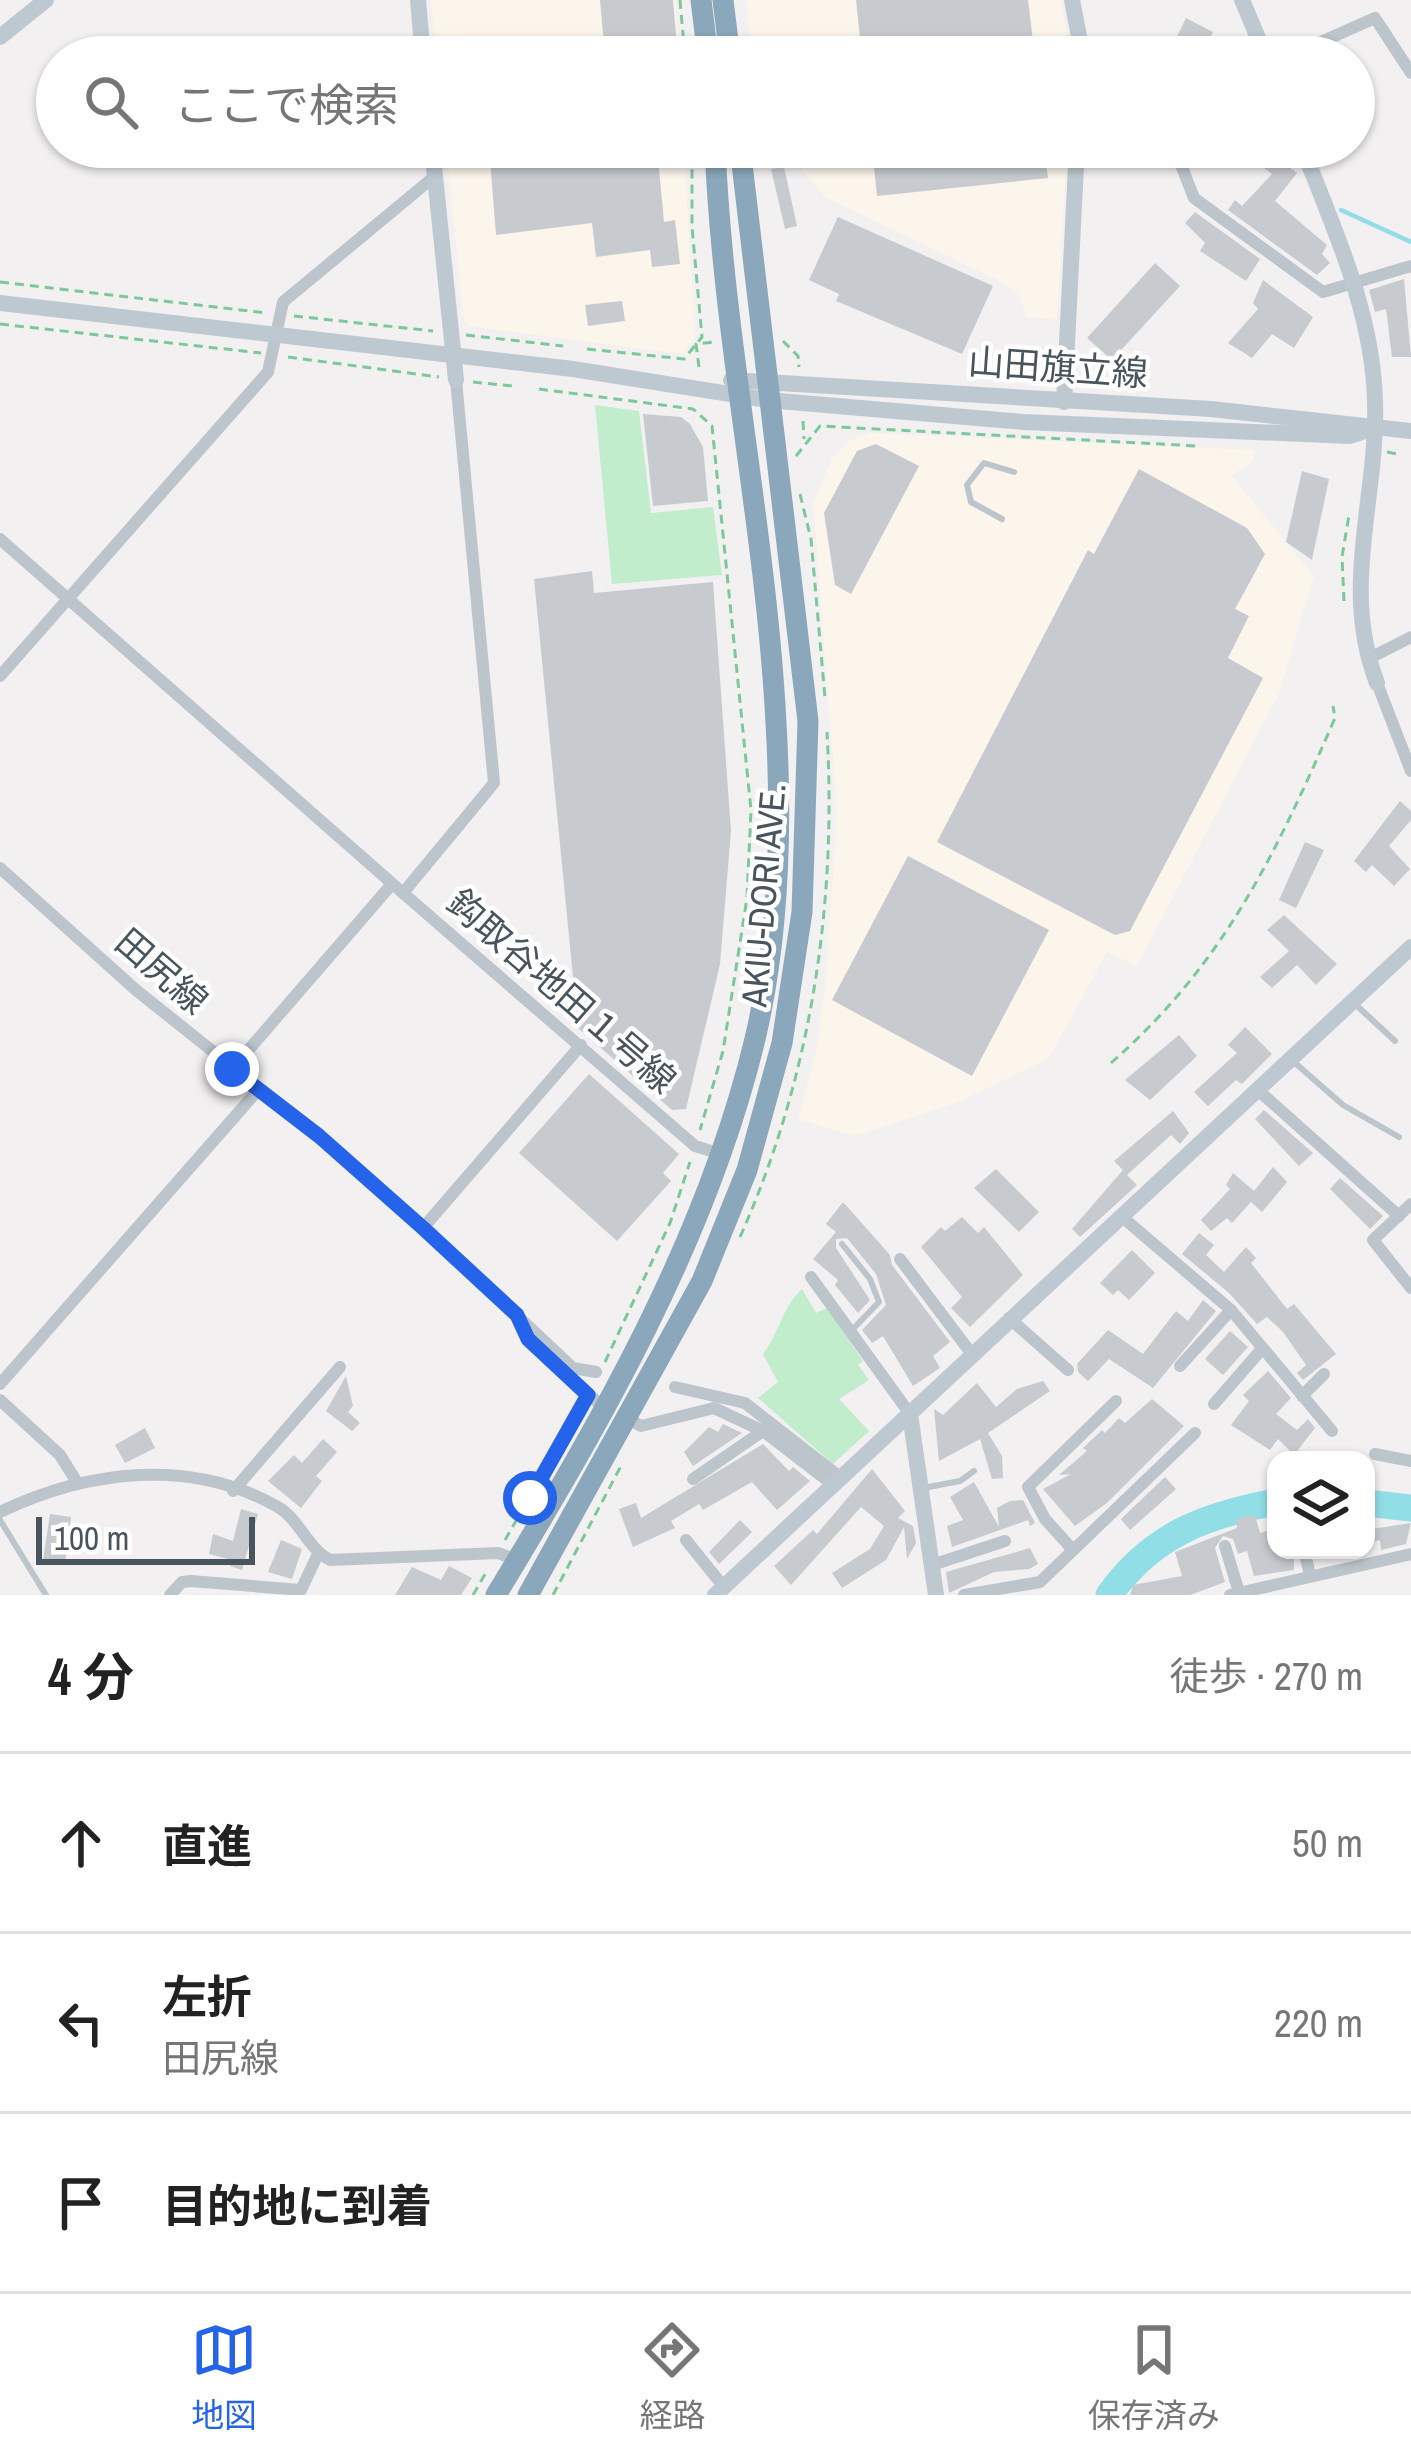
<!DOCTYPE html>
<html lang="ja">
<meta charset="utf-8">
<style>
body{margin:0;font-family:"Archivo Narrow","Noto Sans JP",sans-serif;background:#f6f6f6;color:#222}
.controls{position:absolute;right:36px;bottom:36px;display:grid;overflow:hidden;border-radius:24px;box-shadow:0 3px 9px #0004}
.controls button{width:108px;height:108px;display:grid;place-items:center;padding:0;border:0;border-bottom:3px solid #e0e0e0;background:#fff;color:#222;font:60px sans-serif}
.scale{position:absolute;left:36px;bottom:30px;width:219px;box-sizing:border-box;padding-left:12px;border:6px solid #49555c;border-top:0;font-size:33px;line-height:42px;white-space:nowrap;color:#49555c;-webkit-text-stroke:9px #fff;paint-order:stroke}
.stop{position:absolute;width:36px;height:36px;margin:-27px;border:9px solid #2563eb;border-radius:50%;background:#fff}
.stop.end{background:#2563eb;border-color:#fff;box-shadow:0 3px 12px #0008}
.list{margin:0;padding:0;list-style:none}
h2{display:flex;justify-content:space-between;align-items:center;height:156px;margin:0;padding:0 48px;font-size:51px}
h2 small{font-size:39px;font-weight:400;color:#767676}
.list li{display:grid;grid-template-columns:78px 1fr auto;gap:36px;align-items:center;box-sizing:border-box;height:180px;padding:0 48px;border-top:3px solid #e0e0e0}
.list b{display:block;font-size:45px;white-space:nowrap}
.list p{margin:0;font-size:39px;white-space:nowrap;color:#767676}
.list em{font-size:39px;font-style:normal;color:#767676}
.icon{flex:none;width:66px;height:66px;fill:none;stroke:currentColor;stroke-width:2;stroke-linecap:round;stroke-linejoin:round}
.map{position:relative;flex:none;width:1411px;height:1595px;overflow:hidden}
.search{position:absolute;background:#fff;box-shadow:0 3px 9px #0004;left:36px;right:36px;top:36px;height:132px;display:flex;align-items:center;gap:30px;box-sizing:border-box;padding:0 42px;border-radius:66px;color:#767676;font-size:45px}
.sheet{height:696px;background:#fff}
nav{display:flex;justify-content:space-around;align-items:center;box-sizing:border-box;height:168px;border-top:3px solid #e0e0e0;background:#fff;font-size:33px;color:#767676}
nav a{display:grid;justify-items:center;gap:6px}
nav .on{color:#2563eb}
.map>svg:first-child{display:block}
.commercial{fill:#fbf5eb}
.green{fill:#c1edcd}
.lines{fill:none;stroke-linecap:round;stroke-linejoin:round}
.stream{stroke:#91dee7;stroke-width:4.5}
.river{stroke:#91dee7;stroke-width:27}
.building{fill:#c7cbcf}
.path{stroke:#7bc99a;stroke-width:3;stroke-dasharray:9 6;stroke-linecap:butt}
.lane{stroke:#bcc5cc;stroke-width:6}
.street{stroke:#bcc5cc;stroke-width:12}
.secondary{stroke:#bdc8d0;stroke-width:16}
.highway{stroke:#8aa7bb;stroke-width:21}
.route{stroke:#2563eb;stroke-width:15}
.labels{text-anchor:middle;stroke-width:9;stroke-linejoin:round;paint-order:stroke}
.street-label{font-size:36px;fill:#49555c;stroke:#fff}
</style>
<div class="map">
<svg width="1411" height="1595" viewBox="0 0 1411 1595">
<rect width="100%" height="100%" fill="#f2f0f0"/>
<!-- commercial -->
<g class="commercial">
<path d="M431,0H675L680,57H437Z"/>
<path d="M746,0H1061L1071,57H752Z"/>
<path d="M446,147H684L695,337L683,354L468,326L464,321Z"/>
<path d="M765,147H1067L1057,319L1026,317L1020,297L1004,283L825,197L794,160L769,165Z"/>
<path d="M870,433L1255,450L1254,461L1231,475L1314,576L1279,693L1137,966L1107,952L1049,1058L959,1102L854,1136L798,1119L815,1057L825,988L837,811L813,503L833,457L849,441Z"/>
</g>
<!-- green -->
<g class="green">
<path d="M595,405L639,411L651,513L713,507L722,575L612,584Z"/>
<path d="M802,1289L816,1313L827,1308L863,1361L858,1365L869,1380L839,1399L869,1431L833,1464L758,1398L778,1382L763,1354C780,1332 782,1307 802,1289Z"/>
</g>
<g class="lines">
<!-- stream -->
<path class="stream" d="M1341,210L1411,242"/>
<!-- river -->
<g class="river">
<path d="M1366,1503L1411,1508"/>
<path d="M1109,1595C1152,1535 1205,1515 1276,1502"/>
</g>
</g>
<!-- building -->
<g class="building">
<path d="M600,0H673L678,57H605Z"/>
<path d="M856,0H1028L1035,57H862Z"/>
<path d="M1186,18L1213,32L1200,57H1167Z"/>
<path d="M489,147H657L664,222L675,220L680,264L652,267L650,250L596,257L592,223L496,235Z"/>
<path d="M872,147H1044L1048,178L877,196Z"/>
<path d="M1273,155L1297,173L1275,201L1327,245L1322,254L1330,263L1317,275L1228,210L1235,200L1242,206L1272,174L1263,167Z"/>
<path d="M784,167L797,226L785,229L771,169Z"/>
<path d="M1195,212L1260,259L1246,281L1200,251L1205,243L1185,223Z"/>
<path d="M838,217L993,286L962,354L836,301L839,294L809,280Z"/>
<path d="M1155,263L1180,286L1112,360L1087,338Z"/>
<path d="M1404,279L1411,357H1392L1386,309L1375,312L1369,290Z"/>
<path d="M1263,280L1313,317L1294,348L1272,334L1252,358L1228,343L1258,309L1253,303Z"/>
<path d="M622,301L625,321L588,326L585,305Z"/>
<path d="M643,414L681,417L690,424L703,447L708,501L653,506Z"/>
<path d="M876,444L919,466L851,594L835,585L824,513L857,451Z"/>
<path d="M1139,469L1247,528L1265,554L1235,609L1249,616L1228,658L1263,678L1130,931L1115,935L937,842L1088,550L1094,554Z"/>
<path d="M1302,471L1329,479L1312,560L1286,542Z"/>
<path d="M592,571L594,593L713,582L731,831L720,964L686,1109L672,1110L578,1028L534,579Z"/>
<path d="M1400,801L1411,811V820L1389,846L1410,869L1394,886L1372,865L1366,872L1354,861Z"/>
<path d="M1305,842L1324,850L1296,908L1279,900Z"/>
<path d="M908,856L1049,930L972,1076L832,1000Z"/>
<path d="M1284,915L1337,964L1316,985L1297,965L1272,988L1260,977L1289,951L1267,930Z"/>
<path d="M1245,1027L1272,1054L1242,1084L1236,1080L1208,1106L1194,1092L1237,1053L1228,1045Z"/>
<path d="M1179,1035L1197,1056L1150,1100L1125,1080Z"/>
<path d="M589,1074L679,1154L663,1173L671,1181L617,1241L519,1153Z"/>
<path d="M1264,1110L1313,1153L1299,1166L1255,1119Z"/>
<path d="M1173,1111L1189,1133L1180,1144L1171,1135L1127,1175L1137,1185L1080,1237L1072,1229L1123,1170L1114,1161Z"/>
<path d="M1273,1167L1287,1182L1262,1212L1251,1202L1232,1223L1227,1218L1211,1231L1201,1220L1230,1189L1226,1185L1233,1173L1254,1191Z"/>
<path d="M996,1169L1039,1212L1019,1232L974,1188Z"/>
<path d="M1340,1178L1383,1216L1370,1229L1330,1189Z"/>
<path d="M843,1202L890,1255L892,1265L950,1342L933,1356L940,1368L913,1386L883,1336L872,1343L862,1330L886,1305L876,1274L847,1238L836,1239V1248L870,1300L858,1313L835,1285L838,1280L813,1259L836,1232L826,1224Z"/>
<path d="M962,1217L978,1233L984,1227L1023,1275L970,1327L951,1308L962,1297L921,1247L941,1227L945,1231Z"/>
<path d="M1199,1233L1214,1245L1206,1255L1224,1272L1246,1247L1256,1258L1251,1263L1287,1309L1294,1304L1336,1354L1303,1380L1297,1373L1306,1365L1283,1332L1267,1317L1257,1324L1229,1293L1182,1254Z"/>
<path d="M1132,1250L1155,1273L1129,1300L1118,1290L1113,1295L1100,1283Z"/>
<path d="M1203,1300L1216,1311L1153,1388L1109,1359L1088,1381L1078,1372L1077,1364L1108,1330L1143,1354L1176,1311L1188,1321Z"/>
<path d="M1230,1331L1248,1347L1223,1375L1205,1359Z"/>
<path d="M1268,1371L1291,1398L1276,1414L1297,1430L1308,1419L1315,1428L1294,1455L1278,1439L1270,1450L1231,1425L1249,1401L1243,1395Z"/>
<path d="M346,1376L353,1406L348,1412L360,1423L352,1431L326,1411Z"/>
<path d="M1043,1381L1050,1391L988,1433L1002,1456L1003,1478L992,1479L980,1439L939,1461L934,1409L943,1415L977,1383L996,1407L1017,1389Z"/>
<path d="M1152,1399L1184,1426L1107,1503L1075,1526L1043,1489L1071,1474L1059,1475L1087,1451L1083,1448L1102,1430L1105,1433L1119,1418L1125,1423Z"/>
<path d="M723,1424L742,1433L693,1466L684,1452L709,1427L718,1432Z"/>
<path d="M145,1428L155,1448L125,1463L115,1445Z"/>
<path d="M323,1439L337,1452L316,1476L322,1481L301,1508L268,1481L294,1455L302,1463Z"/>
<path d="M763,1444L789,1471L793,1467L810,1481L777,1510L752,1482L703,1510L699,1504L671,1521L675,1528L633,1547L619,1509L636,1503L641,1518Z"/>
<path d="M872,1469L905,1511L898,1518L913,1526L916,1543L907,1559L904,1527L886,1560L842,1588L832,1573L870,1549L884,1526L861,1507L791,1585L774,1566L813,1530L817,1534Z"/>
<path d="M1165,1477L1176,1489L1130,1530L1121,1519Z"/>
<path d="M974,1482L999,1527L997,1508L1010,1501L1023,1500L1035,1523L1030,1526L1028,1520L952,1547L947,1526L963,1520L950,1497Z"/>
<path d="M241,1509L258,1514L242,1570L230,1566L232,1560L209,1554L213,1534L233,1541Z"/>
<path d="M50,1514L71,1517L65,1564L43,1561Z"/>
<path d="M1255,1515L1260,1533L1270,1530L1276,1550H1294V1570L1254,1576L1247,1551L1238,1554L1233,1539L1223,1536L1215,1548L1225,1582L1190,1595H1130L1133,1585L1182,1576L1175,1552L1237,1528L1236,1519Z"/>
<path d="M740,1520L752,1532L719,1564L709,1552Z"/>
<path d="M1411,1523L1406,1544L1381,1550L1380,1540L1366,1543V1530Z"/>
<path d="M281,1540L302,1549L292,1579L268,1572Z"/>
<path d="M1030,1548L1038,1564L1029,1569L994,1572L949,1593L946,1572Z"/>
<path d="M449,1566L472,1578L461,1595H395L412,1567L441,1580Z"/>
</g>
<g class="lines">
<!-- path -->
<g class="path">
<path d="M680,0L685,57"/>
<path d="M0,282L266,313"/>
<path d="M294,316L433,331"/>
<path d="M0,324L261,353"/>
<path d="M466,335L563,346"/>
<path d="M783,341L798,356L799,367"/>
<path d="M587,349L684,359L702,337L692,227V147"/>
<path d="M288,357L439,377"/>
<path d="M699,367L696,344L714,342"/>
<path d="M473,382L513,386"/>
<path d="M539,389L693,409L712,426L751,810L747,898L723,1051L700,1130"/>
<path d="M803,421L804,439"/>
<path d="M1387,452L1397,454V449"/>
<path d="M796,456L820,426L1197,446"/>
<path d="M800,494L811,539L825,698"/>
<path d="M1344,601L1342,557L1349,515"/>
<path d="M1111,1063C1225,963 1276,853 1335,718L1333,706"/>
<path d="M740,1237C811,1078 837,905 827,732"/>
<path d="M605,1362L670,1223L690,1162"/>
<path d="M505,1540L581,1408"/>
<path d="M473,1595L488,1569"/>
<path d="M553,1595L622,1464"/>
</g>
<!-- lane -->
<g class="lane">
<path d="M1002,519L971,502L967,485L984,463L1014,472"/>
<path d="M1355,1004L1395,1041"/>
<path d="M1294,1062L1343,1105L1399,1137"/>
<path d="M842,1244L870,1279L879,1302L851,1331"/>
<path d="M923,1488L960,1481L974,1471"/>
<path d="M0,1520L46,1595"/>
</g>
<!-- street -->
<g class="street">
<path d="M1287,57L1375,18L1411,73"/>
<path d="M1174,147L1194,198L1323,292L1411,266"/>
<path d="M456,380L494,783L403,893L695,1146L721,1154"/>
<path d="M0,539L403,893"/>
<path d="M1368,659L1411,637"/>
<path d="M0,676L268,372L283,302L435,176"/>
<path d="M1377,683L1411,771"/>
<path d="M0,868L136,990L319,1136L423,1228L517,1315L528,1339L603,1407"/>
<path d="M232,1069L392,884"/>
<path d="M1259,1091L1399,1216"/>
<path d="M1411,1204L1373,1240L1411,1288"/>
<path d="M1121,1216L1231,1310L1332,1431"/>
<path d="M423,1228L581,1045"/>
<path d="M900,1259L971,1353"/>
<path d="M811,1277L910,1414"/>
<path d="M1009,1318L1068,1370"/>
<path d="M522,1320L573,1368L596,1372"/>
<path d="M1180,1366L1231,1310"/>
<path d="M0,1384L259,1089"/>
<path d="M675,1387L745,1403L840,1477"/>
<path d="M1302,1396L1324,1374"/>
<path d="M0,1400L60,1455L78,1484"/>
<path d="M1214,1404L1261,1350"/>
<path d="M628,1419L641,1426L714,1408L763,1431L832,1484"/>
<path d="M1375,1454L1411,1461"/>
<path d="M693,1479L763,1431"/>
<path d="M233,1491L340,1367"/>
<path d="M0,1512C88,1470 191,1457 278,1507C300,1520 307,1548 330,1560L498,1553L517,1560"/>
<path d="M686,1540L723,1586"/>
<path d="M1225,1546L1239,1592"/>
<path d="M1073,1550L1045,1519L1028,1487L1116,1401"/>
<path d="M1304,1550L1310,1575"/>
<path d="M932,1565L1005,1541"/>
<path d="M170,1595L182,1582L191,1581L301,1590L318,1554"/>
<path d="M964,1595L1040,1582L1195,1433"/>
<path d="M1230,1595L1411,1554"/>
</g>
<!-- secondary -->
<g class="secondary">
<path d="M418,0L423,57"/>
<path d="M1072,0L1083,57"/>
<path d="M1242,0L1266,57"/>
<path d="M0,37L46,0"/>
<path d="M432,147L456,380"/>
<path d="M1302,147C1334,229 1373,312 1375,402C1378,499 1340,587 1377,683"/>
<path d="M0,303L573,369L767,400L1024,422L1350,436L1375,428"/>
<path d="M731,380L1211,409L1411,431"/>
<path d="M1064,402L1077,147"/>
<path d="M910,1414L936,1595"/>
<path d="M715,1595L1411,947"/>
</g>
<!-- highway -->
<g class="highway">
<path d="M701,0L708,57"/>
<path d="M723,0L730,57"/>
<path d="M496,1595C602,1420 707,1239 755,1039C779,938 782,826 776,723C766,530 723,340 715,147"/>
<path d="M528,1595L702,1281L747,1170L782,1043L802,912L808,721L740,147"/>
</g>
</g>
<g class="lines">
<!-- route -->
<path class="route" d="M232,1069L319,1136L423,1228L517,1315L528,1339L588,1395L530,1498"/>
</g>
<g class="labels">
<!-- street labels -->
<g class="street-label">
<text transform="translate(1058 367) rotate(4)" y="13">山田旗立線</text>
<text transform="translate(763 895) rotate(-85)" y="13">AKIU-DORI AVE.</text>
<text transform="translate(162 971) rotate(41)" y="13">田尻線</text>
<text transform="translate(562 991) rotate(41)" y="13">鈎取谷地田１号線</text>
</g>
</g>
</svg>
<div class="controls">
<button><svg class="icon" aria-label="layers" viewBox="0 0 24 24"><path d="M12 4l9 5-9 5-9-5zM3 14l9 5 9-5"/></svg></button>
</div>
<div class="scale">100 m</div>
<div class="stop" style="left:530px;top:1498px"></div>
<div class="stop end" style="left:232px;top:1069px"></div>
<div class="search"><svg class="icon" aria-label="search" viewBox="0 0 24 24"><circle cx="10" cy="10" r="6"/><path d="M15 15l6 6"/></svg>ここで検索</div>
</div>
<section class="sheet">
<h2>4 分<small>徒歩 · 270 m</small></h2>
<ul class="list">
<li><svg class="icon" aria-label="ahead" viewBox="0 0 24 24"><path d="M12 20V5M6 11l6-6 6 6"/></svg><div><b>直進</b></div><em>50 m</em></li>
<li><svg class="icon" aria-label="left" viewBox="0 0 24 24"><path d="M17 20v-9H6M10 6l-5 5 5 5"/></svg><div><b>左折</b><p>田尻線</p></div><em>220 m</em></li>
<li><svg class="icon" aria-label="arrive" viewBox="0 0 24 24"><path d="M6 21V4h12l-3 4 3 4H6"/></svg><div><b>目的地に到着</b></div></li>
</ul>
</section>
<nav>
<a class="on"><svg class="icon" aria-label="map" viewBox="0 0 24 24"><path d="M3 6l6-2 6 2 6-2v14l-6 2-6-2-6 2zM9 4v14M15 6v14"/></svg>地図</a>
<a><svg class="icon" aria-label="directions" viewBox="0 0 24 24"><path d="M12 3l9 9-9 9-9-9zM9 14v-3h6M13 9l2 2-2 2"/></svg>経路</a>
<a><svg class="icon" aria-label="saved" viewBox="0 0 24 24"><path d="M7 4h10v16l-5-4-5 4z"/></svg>保存済み</a>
</nav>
